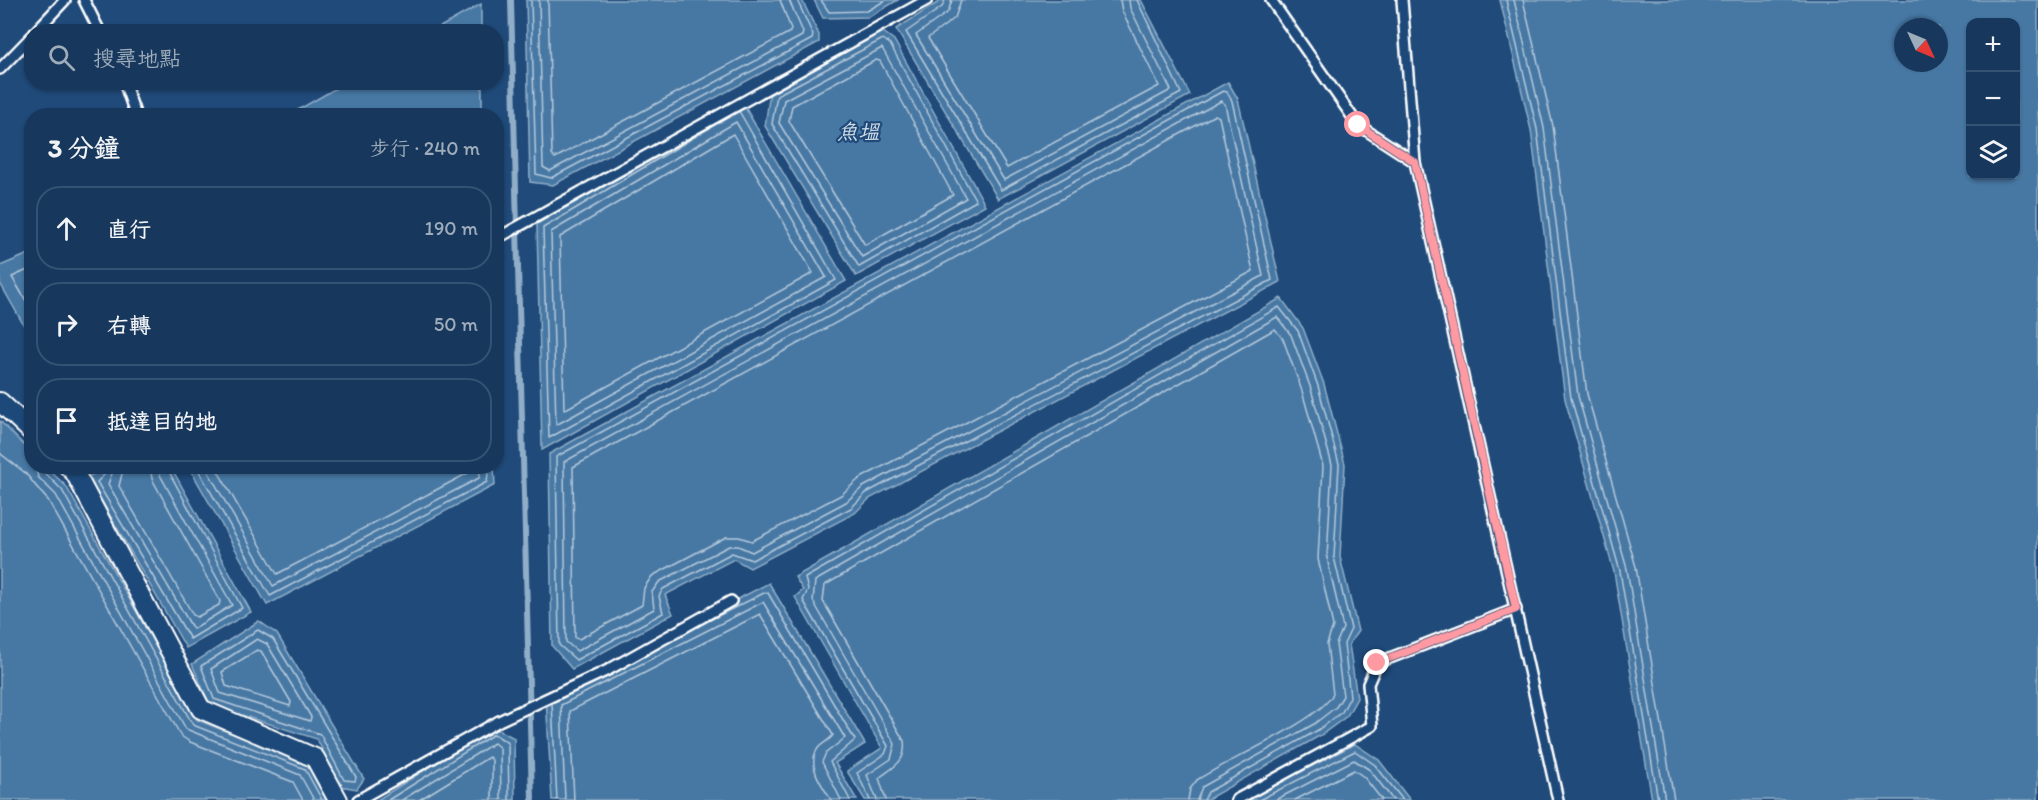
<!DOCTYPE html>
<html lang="zh-TW">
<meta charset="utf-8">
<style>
body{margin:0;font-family:Itim,"LXGW WenKai TC",sans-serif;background:#244365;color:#f1f3f6}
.controls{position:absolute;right:18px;top:18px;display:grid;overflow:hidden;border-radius:12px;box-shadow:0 2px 4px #0004}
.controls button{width:54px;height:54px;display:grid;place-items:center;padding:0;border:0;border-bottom:2px solid #365272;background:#17385c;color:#f1f3f6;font:30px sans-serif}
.compass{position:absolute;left:1894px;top:18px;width:54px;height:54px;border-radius:50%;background:#17385c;box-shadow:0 2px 4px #0004;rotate:134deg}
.stop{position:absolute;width:18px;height:18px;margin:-14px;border:4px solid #ff9aa2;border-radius:50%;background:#fff}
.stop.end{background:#ff9aa2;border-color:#fff;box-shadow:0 2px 6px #0008}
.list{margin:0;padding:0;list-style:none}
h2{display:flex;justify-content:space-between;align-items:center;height:78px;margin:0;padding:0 24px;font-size:26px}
h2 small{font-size:20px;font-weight:400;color:#9eacbb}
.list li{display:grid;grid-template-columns:39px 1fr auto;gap:18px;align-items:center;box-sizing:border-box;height:84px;margin:0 12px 12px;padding:0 12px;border:2px solid #365272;border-radius:24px}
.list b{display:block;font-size:22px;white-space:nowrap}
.list em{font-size:20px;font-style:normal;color:#9eacbb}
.icon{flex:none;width:33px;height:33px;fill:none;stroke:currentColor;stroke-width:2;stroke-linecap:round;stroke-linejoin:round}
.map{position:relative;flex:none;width:2038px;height:800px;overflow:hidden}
.search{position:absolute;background:#17385c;box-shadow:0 2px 4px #0004;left:24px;top:24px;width:480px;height:66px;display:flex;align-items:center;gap:15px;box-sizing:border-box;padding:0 21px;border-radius:24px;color:#9eacbb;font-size:22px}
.panel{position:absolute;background:#17385c;box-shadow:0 2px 4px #0004;left:24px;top:108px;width:480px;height:366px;border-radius:24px}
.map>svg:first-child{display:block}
.water{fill:#4778a4;stroke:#91aec8;stroke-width:1.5;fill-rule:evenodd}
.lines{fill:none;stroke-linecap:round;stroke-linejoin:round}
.shore{stroke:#b5c9db;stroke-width:1.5}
.stream{stroke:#91aec8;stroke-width:6}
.service-casing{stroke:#fff;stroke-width:14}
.minor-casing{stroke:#fff;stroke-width:22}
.service{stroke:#1f4a7a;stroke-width:9}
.minor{stroke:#1f4a7a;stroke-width:18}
.route{stroke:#ff9aa2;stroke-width:8}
.labels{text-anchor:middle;stroke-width:4.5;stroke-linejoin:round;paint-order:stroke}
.water-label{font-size:21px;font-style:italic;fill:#d1dde8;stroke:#1f4a7a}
</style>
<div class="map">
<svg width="2038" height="800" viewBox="0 0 2038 800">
<rect width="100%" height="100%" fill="#1f4a7a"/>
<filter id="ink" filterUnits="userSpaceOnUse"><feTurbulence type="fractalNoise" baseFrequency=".0167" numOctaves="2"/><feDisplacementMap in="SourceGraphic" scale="12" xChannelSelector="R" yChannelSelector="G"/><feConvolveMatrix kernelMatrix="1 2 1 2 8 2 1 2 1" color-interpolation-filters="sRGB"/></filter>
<g filter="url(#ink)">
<!-- water -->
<g class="water">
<path d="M526,0H802L819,35V42L553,185L530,182Z"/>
<path d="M814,0H898L869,17L823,18Z"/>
<path d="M942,0H1141L1190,95L998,199L896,29Z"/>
<path d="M1500,0H2038V800H1652L1614,572L1565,399L1531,130ZM1970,22H2016V176H1970ZM1903,27H1939V63H1903Z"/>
<path d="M481,4V31H433Z"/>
<path d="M882,31L894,40L985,205L856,276L765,126L770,92Z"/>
<path d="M1228,82L1238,99L1280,282L869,499L855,513L750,568L734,559L665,595L673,614L572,669L552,646L549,454Z"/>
<path d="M345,83H482V115H289Z"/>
<path d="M742,102L846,281L542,450L537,224Z"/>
<path d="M31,253V338L0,283V266Z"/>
<path d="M1281,298L1303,328L1324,384L1345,464L1340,557L1358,631L1349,644L1357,698L1347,716L1321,735L1206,800H865L847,771L882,748L795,597L803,590L795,577Z"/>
<path d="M0,421L31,452L32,466L46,467L66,486L197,720L310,764L329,800H0Z"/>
<path d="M106,467H171L251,612L186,648L88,477Z"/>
<path d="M189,467H494L495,485L267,605Z"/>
<path d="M769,583L865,744L835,763L857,800H552L546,698Z"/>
<path d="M259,621L277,634L364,779L357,789L340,786L317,739L210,705L192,664Z"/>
<path d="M493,727L514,738L515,800H377Z"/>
<path d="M1355,744L1379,760L1410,800H1246Z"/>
</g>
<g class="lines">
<!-- shore -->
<g class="shore">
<path d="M531,0L536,174L551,178L812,39L813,35L797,0"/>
<path d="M539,0L543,167L550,171L802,36L803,32L789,0"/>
<path d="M548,0L552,155L555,158L790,32L791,29L780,0"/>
<path d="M821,0L829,12L867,11L886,0"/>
<path d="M945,0L942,7L906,32L1001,190L1181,93L1137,0"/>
<path d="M952,0L948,12L916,35L1004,180L1171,90L1130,8L1129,0"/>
<path d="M961,0L955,18L928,38L1007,168L1159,86L1122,11L1120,0"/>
<path d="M1506,0L1537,129L1571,398L1620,571L1658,800"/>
<path d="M1514,0L1544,128L1578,396L1627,569L1665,800"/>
<path d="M1523,0L1553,126L1587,394L1636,567L1674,800"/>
<path d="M883,39L890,44L976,201L859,267L772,124L777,95Z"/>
<path d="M882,48L966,198L862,257L779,123L784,100Z"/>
<path d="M876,60L880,61L953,195L865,245L789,121L792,106Z"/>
<path d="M1223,91L1227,92L1232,101L1272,280L866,493L851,508L752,560L732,553L663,589L659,596L663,613L576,660L559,645L556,457Z"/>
<path d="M1221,101L1225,104L1263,276L863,487L846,502L752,552L738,546H729L659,582L652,592L654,609L577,651L566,642L564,462Z"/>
<path d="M1215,115L1219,117L1253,271L859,479L841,495L752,541L739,537H726L652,576L644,588L642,605L579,639L575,638L573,467Z"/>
<path d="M726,118L543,228L549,438L836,280L739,111"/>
<path d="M736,122L826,277L556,425L551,232Z"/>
<path d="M733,134L813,273L564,410L560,237Z"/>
<path d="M32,268L12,277L32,311"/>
<path d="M0,453C5,458 25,472 26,474C34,483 40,492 48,500L181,736L190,742L293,782L303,800"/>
<path d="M35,466L38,477L56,495L186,729L300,775L314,800"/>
<path d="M42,466L44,472L62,490L193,725L305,769L322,800"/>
<path d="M108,466L107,472L97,482L190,639L242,608L166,466"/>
<path d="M115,466L108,484L193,629L232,605L160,475L159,466"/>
<path d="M124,466L119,486L193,615L197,617L219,605L220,601L152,479L150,466"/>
<path d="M196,466L270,596L487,482L489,466"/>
<path d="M205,466L273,586L479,478L481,466"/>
<path d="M215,466L277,574L470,472L472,466"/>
<path d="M696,627L764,593H768L855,740L830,762L850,800"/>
<path d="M258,630L273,639L356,777L355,781L344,780L320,734L214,699L201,666Z"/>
<path d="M257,639L267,644L311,717L310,721L220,693L211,669Z"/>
<path d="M257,650L261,651L291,702L290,706L226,686L222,672Z"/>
<path d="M552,703L557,800"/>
<path d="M388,800L494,734L508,743L509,800"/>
<path d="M402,800L494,743L500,748L501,800"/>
<path d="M419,800L489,757L492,760V800"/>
<path d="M565,800L561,705L763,602L845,738L826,753L822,762L841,800"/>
<path d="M574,800L570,711L760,614L833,735C830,740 824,742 819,747C805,764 822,785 831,800"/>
<path d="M870,800L857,773L885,754L888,746L803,600L808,590L805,578L1279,307L1298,331L1318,386L1339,464L1334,557L1351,629L1344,644L1350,697L1342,712L1318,730L1208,792L1204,800"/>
<path d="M877,800L867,775L891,759L895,744L813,601L815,581L1277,317L1291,335L1311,389L1332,465L1327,558L1343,628L1336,644L1343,696L1336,707L1314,724L1202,787L1197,800"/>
<path d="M886,800L879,778C893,767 907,762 904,741L823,601L825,585L1275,329L1283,339L1302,391L1323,466L1318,559L1333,626L1327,644L1333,694C1320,720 1226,761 1197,780L1190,789L1188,800"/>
<path d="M1259,800L1355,751L1375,765L1403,800"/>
<path d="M1275,800L1354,760L1370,770L1393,800"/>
<path d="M1295,800L1354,770L1364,777L1382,800"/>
</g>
<!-- stream -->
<path class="stream" d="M511,0L532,800"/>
<defs>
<g id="service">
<path d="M84,0L100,32"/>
<path d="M1271,0L1358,125L1415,162"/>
<path d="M1402,0L1415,162L1558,800"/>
<path d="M35,32L65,0"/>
<path d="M0,69L32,36"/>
<path d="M124,82L136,116"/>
<path d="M496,239L927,0"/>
<path d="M358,800L499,721L608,670L731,601"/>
<path d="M1236,800L1372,726L1368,684L1377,663L1516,609"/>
</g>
<g id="minor">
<path d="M0,402L32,432"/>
<path d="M68,466L75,473L201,709L315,758L338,800"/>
</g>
</defs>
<!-- service casing -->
<use href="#service" class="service-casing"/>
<!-- minor casing -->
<use href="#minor" class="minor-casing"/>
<!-- service -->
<use href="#service" class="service"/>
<!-- minor -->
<use href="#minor" class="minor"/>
</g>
</g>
<g class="lines" filter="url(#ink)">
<!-- route -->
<path class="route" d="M1358,125L1415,162L1516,609L1377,663"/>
</g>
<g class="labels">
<!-- water labels -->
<g class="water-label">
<text x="858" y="139">魚塭</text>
</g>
</g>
</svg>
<div class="controls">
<button>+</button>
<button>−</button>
<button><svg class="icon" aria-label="layers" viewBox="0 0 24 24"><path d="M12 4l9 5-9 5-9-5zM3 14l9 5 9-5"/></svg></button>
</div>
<svg class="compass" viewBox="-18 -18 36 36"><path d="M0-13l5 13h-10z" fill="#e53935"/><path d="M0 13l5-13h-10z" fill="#9eacbb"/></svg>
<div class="stop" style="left:1358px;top:125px"></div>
<div class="stop end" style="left:1377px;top:663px"></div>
<div class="search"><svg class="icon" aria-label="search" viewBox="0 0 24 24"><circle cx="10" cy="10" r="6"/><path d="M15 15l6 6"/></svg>搜尋地點</div>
<section class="panel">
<h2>3 分鐘<small>步行 · 240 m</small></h2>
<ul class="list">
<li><svg class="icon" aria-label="ahead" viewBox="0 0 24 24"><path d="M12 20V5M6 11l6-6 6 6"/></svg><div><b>直行</b></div><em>190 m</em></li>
<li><svg class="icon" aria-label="right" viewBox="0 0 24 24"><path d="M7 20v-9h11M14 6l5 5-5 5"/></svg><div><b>右轉</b></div><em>50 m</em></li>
<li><svg class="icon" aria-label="arrive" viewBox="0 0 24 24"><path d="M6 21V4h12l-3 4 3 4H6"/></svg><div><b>抵達目的地</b></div></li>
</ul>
</section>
</div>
